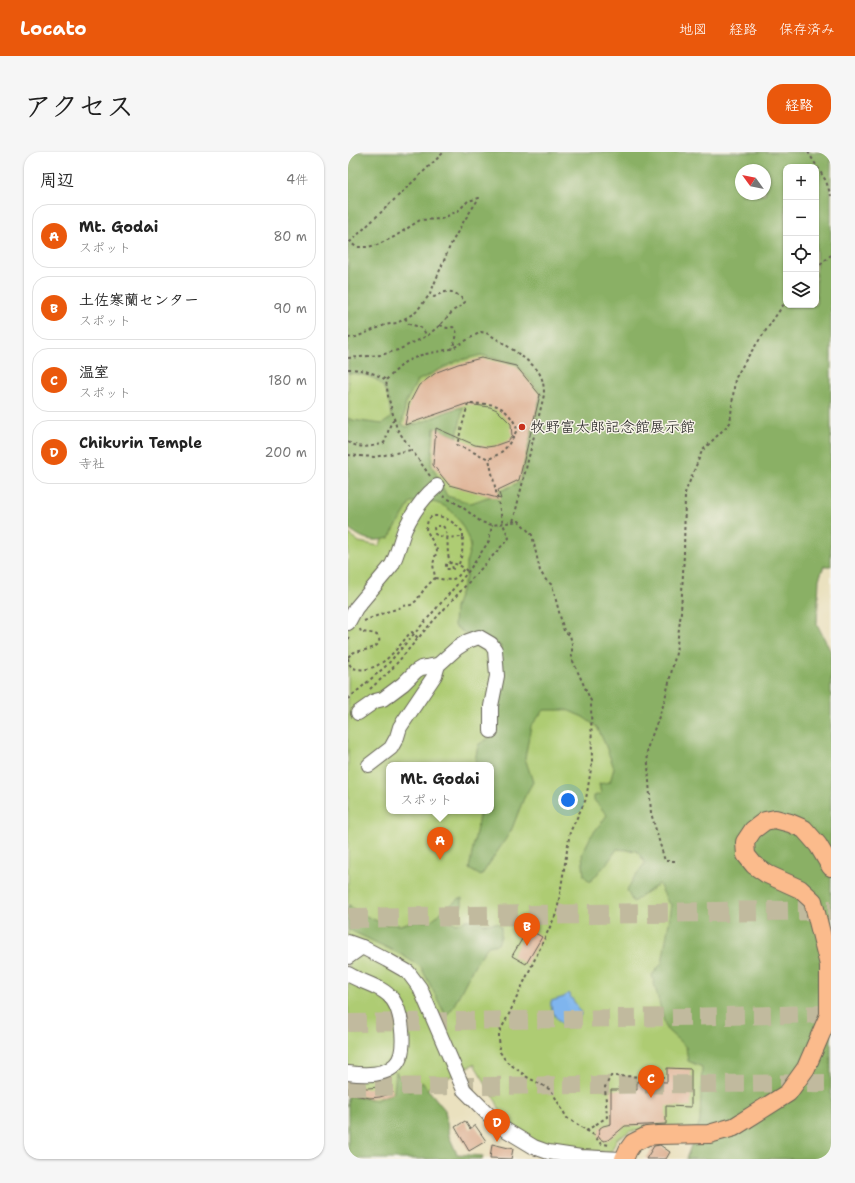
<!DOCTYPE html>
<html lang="ja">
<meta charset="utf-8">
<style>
body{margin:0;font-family:"Shantell Sans","Klee One",sans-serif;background:#f6f6f6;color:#222}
.controls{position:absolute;right:12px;top:12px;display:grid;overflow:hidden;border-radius:8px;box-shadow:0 1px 3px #0004}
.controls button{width:36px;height:36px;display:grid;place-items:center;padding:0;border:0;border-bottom:1px solid #e0e0e0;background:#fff;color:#222;font:20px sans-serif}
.compass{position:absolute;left:387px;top:12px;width:36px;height:36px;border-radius:50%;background:#fff;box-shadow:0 1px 3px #0004;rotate:303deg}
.you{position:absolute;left:220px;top:648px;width:14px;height:14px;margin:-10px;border:3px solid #fff;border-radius:50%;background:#1a73e8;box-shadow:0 0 0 6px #1a73e833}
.badge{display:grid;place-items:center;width:26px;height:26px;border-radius:50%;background:#ea580c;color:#fff;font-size:13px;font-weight:700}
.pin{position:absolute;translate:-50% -33px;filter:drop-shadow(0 1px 2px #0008)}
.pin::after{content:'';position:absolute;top:21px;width:14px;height:12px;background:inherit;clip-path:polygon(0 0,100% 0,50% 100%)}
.popup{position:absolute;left:38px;top:610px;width:108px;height:52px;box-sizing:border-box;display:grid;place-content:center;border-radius:8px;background:#fff;filter:drop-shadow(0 1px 3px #0005);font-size:13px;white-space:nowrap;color:#767676}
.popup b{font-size:15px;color:#222}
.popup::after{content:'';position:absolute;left:50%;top:100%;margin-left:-8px;border:8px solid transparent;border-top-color:#fff}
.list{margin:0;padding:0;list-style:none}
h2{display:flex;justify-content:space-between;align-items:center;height:52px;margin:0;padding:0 16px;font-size:17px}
h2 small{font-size:13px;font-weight:400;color:#767676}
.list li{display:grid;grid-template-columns:26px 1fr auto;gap:12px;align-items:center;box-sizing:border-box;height:64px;margin:0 8px 8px;padding:0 8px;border:1px solid #e0e0e0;border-radius:16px}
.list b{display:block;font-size:15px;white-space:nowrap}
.list p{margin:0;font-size:13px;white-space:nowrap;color:#767676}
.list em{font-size:13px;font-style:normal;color:#767676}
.icon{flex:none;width:22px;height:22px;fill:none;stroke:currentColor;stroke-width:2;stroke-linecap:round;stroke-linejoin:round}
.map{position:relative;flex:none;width:483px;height:1007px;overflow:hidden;border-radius:16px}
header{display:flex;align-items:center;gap:24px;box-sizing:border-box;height:56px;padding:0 20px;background:#ea580c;color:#fff}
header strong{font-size:19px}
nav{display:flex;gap:22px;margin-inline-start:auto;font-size:14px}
.intro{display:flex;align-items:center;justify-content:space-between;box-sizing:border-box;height:96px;padding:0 24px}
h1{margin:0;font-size:28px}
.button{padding:10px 18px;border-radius:16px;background:#ea580c;color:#fff;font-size:14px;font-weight:700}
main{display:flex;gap:24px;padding:0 24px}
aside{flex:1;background:#fff;border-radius:16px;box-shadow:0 1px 3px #0004}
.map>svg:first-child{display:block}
.green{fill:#aecc73;stroke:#657448;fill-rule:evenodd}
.forest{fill:#8ab065;stroke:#536640;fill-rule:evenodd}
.water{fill:#7fb5ee;stroke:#4e6885}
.building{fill:#dfb497}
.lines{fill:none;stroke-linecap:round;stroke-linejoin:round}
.major-tunnel{stroke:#c1ba9e;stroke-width:18;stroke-dasharray:18 9;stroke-linecap:butt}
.highway-tunnel{stroke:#c1ba9e;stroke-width:20;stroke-dasharray:20 10;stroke-linecap:butt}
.minor-casing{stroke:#646155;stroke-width:16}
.major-casing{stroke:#646155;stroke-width:20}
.path{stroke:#646155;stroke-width:2;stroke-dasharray:3 3;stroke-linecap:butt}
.minor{stroke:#fff;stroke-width:14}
.major{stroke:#fbbb8c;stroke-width:18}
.poi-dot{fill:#c8321e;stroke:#f7f3e8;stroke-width:1.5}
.labels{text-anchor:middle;stroke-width:3;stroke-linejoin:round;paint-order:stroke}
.poi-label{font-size:15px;fill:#1c1c1c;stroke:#f7f3e8;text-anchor:start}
</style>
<header>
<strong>Locato</strong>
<nav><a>地図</a><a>経路</a><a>保存済み</a></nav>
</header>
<div class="intro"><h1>アクセス</h1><a class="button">経路</a></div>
<main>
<aside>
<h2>周辺<small>4件</small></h2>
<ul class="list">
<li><span class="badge">A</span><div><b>Mt. Godai</b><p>スポット</p></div><em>80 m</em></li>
<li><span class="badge">B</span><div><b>土佐寒蘭センター</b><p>スポット</p></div><em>90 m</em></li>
<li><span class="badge">C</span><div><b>温室</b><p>スポット</p></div><em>180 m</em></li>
<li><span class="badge">D</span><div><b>Chikurin Temple</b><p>寺社</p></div><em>200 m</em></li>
</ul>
</aside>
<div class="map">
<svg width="483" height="1007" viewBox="0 0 483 1007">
<rect width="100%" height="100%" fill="#f7f3e8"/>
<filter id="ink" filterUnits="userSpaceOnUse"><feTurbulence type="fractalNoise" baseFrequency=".025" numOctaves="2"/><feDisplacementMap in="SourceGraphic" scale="8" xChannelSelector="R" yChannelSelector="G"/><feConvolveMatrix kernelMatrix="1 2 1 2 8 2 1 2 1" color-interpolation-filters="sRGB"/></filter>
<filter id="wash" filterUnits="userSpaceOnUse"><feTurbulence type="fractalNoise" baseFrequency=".012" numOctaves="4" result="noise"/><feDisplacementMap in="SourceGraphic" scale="16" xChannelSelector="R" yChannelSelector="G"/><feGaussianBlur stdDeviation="0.9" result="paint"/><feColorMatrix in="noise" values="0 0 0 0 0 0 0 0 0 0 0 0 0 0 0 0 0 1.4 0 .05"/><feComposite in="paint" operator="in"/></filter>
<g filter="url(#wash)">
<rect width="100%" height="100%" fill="#eae1bf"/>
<!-- green -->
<path class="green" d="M0,92L188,200L300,576L370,976L283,979L269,987L263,1000L235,999L185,992L157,969L145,943L126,912L67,943L0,954V381L11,390L31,394L49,358L0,326ZM41,613H143V659H41Z"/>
<!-- forest -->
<g class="forest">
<path d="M0,0H483V414H476L471,427L469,472L483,500V1007H338L352,969L354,915L340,909L338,895L318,877L304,823L314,811L324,753L320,750L311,732L285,750L279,739L285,727L297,711L289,699L269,697L260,710L242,730L236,724L234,702L243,684L259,663L246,648V644L253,642L251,632L262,630L266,616L257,592L249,575L235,565L219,558H196L183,574L177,606L185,630L176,646L163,679L133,724L121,717L132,659H143V613H130L127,609L130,593L147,582L144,530L153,494L123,485L106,474L107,455L118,425V411L123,393C114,373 109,356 85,350C78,348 69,350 63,350L41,386C22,391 15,387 0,376V266L4,268L34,272L43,266C42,251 39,230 22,225C15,222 7,222 0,221ZM438,15H468V153H438ZM393,18H417V42H393ZM133,203L168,212L193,241L172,330L140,345L123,351L99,344L83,312L86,276L109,285L115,255L103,258L80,268L59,275L54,273L58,250L69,229L109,209Z"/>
<path d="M114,746V753L104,769L108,772L119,768L128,767L135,772L149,771L153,774V784L150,792L140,794L126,814L104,857L98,864L73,815L54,803L2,778H0V754L2,753L7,759L36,772L53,773L65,769H82L109,748Z"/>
<path d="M48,920L61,940L74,930L97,958L101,984L109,1002L135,1004L134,1007H0V944L28,948L46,940Z"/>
</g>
<!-- water -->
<path class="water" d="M220,841L234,861L226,872L220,875C211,872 201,859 203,849L216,845Z"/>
<g id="blocks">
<!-- building -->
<g class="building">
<path d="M133,206L168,214L192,243L171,328L150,338L153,347L101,333L85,313L88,276L127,293L139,295L146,294L160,289L164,284L163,272L149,258L142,255L118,252L57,273L61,252L71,233L89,220L110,212Z"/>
<path d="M180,777L194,785L178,812L164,804Z"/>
<path d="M319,916L343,917V955L318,954V972L277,974L260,988L256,989L252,987L250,984L252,976L255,974L263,972V938H289V929L319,930Z"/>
<path d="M42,932L45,941L32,945L22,946L0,942V935L20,936L31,935Z"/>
<path d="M117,969L122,977L127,973L138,989L121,999L107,975Z"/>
<path d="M144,992L165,997L163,1007L142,1006Z"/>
<path d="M312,993L322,1000L318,1007H298L306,994Z"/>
</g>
</g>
</g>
<g filter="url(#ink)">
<use href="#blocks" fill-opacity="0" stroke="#646155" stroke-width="1"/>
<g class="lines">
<!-- major-tunnel -->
<g class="major-tunnel">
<path d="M0,871L483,862"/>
<path d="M0,935L483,931"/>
</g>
<!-- highway-tunnel -->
<path class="highway-tunnel" d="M0,766L483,758"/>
<defs>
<g id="minor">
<path d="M0,471L8,456L44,413C50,401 52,389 57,377C65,360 74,346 89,334"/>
<path d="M10,561L27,549L35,547L55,532L68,519L73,516L90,513"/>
<path d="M21,613L43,596L49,585L52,575L87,523L90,513L109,496L120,489L131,485L143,492L147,498L149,524L143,554V579"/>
<path d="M0,790L14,795L39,808L60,820L72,836L116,938L153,975L186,995L200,1000L233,1005L273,1007"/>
<path d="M0,805L14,795"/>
<path d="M0,822C14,831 35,834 45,848C54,861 60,901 47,913C36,924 14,923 0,921"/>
</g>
<path id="major" d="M276,1007L280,998L285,991L299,984L310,983L361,982L386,975L440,941L458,916L481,863V813L465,749L452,737L419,722L406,713L398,703L397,690L405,678L417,669L427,667L442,671L456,677L470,693L483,715"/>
</defs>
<!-- minor casing -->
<use href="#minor" class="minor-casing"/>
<!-- major casing -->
<use href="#major" class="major-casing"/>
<!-- path -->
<g class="path">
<path d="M460,0L478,29L483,44"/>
<path d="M468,117L483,103"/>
<path d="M57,166L61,172C70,175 73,173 79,184"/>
<path d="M92,173L99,176L105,175C112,179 107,190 104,196"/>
<path d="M0,186L8,185L37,173L49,171L68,160L82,142L102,94L114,72L131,46L120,49L110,59L93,67L72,68L46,85L29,93L19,95H8L2,90L96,0"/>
<path d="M0,206L33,203L50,198L79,184L92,173L106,158L113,154L117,150C112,143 103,137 94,141C91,142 89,144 86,145L82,142"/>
<path d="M0,217C14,217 27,221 38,228"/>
<path d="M0,290C12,297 23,295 36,291C41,282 39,276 46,267"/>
<path d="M0,303L26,305L63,298"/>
<path d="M82,324L49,277L40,244L38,228L57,210L73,203L103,197L133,180L138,181C149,186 184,210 190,219C195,227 196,233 196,243L165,370"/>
<path d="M95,344L113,354L133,370L144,373L171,369L184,383L192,419L198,428L204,433L216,479L222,483L224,492V507L243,549L244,611L238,647L222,680L209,760L161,862L151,881V885L152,900L158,909L179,925L203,938L219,966L246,983L252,991L255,992L263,993"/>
<path d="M115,385V380C107,372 98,363 84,364L80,368L78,377L89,398L85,412L87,426C102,429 108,430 116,416"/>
<path d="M111,412L114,402L115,385C106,385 94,387 87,382L86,376L88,374H95C102,384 98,396 101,407C103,411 104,413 105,417H98V411C108,411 113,413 120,420"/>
<path d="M16,469L38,460L49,457L55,454L63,453L68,449L77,436L87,426"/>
<path d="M0,487L4,484"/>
<path d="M0,505C3,502 5,500 8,500C14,498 34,497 31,486C29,480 18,481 13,480L12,477"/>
<path d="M0,506C1,512 2,516 9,517C28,520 42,505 53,492C57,488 59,483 64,480L70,486"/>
<path d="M22,537L43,518L78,477L161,386L155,372L141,307C158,299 160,294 169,278C167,268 156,255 146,253C138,251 128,252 120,252L109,293L141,307"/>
<path d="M0,547L39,513L120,420L141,389L144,373"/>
<path d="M327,709H317L303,661L299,597L316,551L328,501L333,460L336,402L337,341L354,299L382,271L387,227L399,206L438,149"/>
<path d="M238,979L259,965L257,935L263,924L316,925"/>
</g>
<!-- minor -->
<use href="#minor" class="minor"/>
<!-- major -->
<use href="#major" class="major"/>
</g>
</g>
<!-- markers -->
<circle class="poi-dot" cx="174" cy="275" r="4"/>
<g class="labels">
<!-- poi labels -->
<g class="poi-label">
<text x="182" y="280">牧野富太郎記念館展示館</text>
</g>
</g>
</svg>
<div class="controls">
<button>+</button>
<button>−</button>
<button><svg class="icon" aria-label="locate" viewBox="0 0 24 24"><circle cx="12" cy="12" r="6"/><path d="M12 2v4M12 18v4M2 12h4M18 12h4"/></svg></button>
<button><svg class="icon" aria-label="layers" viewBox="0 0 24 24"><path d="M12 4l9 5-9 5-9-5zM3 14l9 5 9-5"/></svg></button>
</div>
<svg class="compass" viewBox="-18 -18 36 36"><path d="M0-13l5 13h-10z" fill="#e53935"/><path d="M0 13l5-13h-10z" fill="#767676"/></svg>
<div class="you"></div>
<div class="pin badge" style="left:92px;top:708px">A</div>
<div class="popup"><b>Mt. Godai</b>スポット</div>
<div class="pin badge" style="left:179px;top:794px">B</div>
<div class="pin badge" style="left:303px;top:946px">C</div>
<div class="pin badge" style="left:149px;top:990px">D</div>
</div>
</main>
